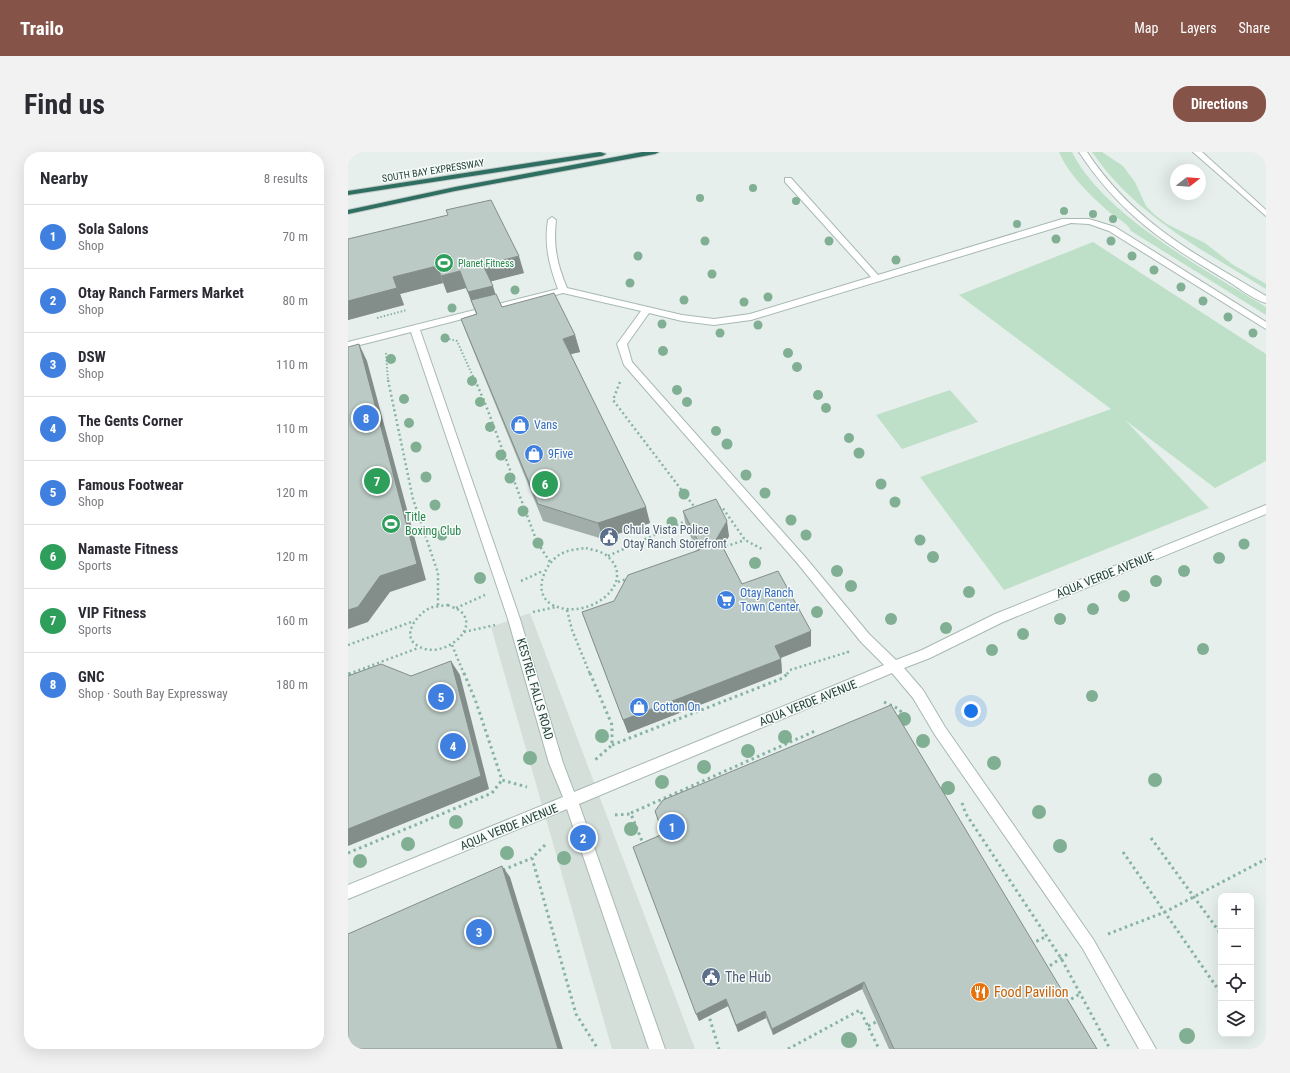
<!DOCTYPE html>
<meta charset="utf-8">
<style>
body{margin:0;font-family:"Roboto Condensed",sans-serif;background:#f2f2f3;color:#2b2b33}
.controls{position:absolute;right:12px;bottom:12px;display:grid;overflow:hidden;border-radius:8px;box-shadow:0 4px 16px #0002}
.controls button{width:36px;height:36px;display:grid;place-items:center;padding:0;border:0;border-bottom:1px solid #e1e1e2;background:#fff;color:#2b2b33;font:20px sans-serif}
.compass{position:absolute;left:822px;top:12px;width:36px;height:36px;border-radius:50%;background:#fff;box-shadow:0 4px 16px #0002;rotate:73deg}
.you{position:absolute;left:623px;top:559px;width:14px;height:14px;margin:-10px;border:3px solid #fff;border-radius:50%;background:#1a73e8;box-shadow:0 0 0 6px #1a73e833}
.badge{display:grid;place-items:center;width:26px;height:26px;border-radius:50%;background:#855347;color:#fff;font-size:13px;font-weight:700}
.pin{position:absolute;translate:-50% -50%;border:2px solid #fff;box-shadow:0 1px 4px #0006}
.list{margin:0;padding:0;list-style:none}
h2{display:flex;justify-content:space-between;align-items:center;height:52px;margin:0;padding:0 16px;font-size:17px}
h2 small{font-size:13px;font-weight:400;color:#7c7c81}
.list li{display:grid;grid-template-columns:26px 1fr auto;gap:12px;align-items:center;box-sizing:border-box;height:64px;padding:0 16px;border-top:1px solid #e1e1e2}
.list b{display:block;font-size:15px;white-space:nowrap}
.list p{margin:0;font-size:13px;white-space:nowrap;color:#7c7c81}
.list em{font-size:13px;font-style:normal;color:#7c7c81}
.icon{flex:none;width:22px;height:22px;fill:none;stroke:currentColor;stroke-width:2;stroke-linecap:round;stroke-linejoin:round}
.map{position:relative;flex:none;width:918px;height:897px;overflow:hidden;border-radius:16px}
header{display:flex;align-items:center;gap:24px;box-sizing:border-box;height:56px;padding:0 20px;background:#855347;color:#fff}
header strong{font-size:19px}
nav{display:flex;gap:22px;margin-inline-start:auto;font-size:14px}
.intro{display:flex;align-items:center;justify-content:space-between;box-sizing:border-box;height:96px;padding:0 24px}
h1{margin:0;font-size:28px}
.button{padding:10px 18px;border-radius:16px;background:#855347;color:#fff;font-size:14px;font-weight:700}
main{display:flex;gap:24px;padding:0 24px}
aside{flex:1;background:#fff;border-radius:16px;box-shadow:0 4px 16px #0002}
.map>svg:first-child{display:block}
.built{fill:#d4dfda}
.green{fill:#bfe0c8}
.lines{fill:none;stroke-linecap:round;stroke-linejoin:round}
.lane-casing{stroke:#a8b8b2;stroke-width:2}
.street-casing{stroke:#a8b8b2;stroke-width:2}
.highway-casing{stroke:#c2cac8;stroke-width:2}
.path-far2{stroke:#86b3a5;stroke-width:2;stroke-dasharray:1.5 2;stroke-linecap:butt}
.path-far1{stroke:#86b3a5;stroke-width:2.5;stroke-dasharray:2 3;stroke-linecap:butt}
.path{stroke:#86b3a5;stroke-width:3;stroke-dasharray:2.5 3.5;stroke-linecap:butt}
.lane{fill:#fff;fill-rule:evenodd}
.street{fill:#fff;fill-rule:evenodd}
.highway{fill:#2f6f62;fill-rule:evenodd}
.tree{fill:#80af93}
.wall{fill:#a1aea9}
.shaded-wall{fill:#838d89}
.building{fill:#bbcac4;stroke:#838d89}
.labels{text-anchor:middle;stroke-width:3;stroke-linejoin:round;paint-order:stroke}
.far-street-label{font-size:10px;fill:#24423a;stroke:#f7fbf9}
.far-leisure-label{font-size:10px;fill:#27864d;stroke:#f7fbf9;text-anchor:start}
.shop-label{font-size:12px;fill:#366cbe;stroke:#f7fbf9;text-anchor:start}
.leisure-label{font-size:12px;fill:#27864d;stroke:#f7fbf9;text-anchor:start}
.service-label{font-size:12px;fill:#4e5e75;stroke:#f7fbf9;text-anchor:start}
.street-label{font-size:12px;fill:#24423a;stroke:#f7fbf9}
.near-service-label{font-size:14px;fill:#4e5e75;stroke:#f7fbf9;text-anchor:start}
.near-food-label{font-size:14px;fill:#c56008;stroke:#f7fbf9;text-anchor:start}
</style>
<header>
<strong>Trailo</strong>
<nav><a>Map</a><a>Layers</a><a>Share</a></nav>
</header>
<div class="intro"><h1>Find us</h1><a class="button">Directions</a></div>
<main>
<aside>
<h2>Nearby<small>8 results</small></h2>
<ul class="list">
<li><span class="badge" style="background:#3f7fe0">1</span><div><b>Sola Salons</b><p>Shop</p></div><em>70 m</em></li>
<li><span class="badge" style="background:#3f7fe0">2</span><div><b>Otay Ranch Farmers Market</b><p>Shop</p></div><em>80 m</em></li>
<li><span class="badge" style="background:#3f7fe0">3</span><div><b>DSW</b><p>Shop</p></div><em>110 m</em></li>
<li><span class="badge" style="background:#3f7fe0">4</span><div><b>The Gents Corner</b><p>Shop</p></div><em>110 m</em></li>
<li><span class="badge" style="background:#3f7fe0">5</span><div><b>Famous Footwear</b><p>Shop</p></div><em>120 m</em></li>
<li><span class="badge" style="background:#2e9e5b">6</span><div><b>Namaste Fitness</b><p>Sports</p></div><em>120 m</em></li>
<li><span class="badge" style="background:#2e9e5b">7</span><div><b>VIP Fitness</b><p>Sports</p></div><em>160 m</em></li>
<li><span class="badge" style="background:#3f7fe0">8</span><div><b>GNC</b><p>Shop · South Bay Expressway</p></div><em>180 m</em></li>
</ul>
</aside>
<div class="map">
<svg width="918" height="897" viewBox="0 0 918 897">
<rect width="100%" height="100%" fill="#e6efeb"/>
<!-- built -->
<path class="built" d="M182,461L347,897H264L143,475Z"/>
<!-- green -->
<g class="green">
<path d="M711,0H724C756,64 858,118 918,155V163L783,79C779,70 767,66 760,59C742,43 720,22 711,0Z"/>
<path d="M744,0H754L775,14L787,30L798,54L807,63L819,72L857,91L884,112L918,132V137C854,98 787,63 744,0Z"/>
<path d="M745,90L918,202V309L867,336L777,268L861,356L656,438L572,325L763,257L611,143Z"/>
<path d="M602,238L630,270L554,297L528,263Z"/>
</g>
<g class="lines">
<defs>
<g id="lane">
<path d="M731,0H739C786,71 847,102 918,144V151C904,147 890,135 878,128C816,91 772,62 731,0Z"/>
<path d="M437,26H443L530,123L714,67H741L767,75L918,170V177L761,79L741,72L723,71L403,168L366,173L334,169L301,161L279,192L284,210L458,406L521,482L548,508L574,498L647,462L918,353V362L655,470L582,506L556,516L575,538L597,575L745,787L808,897H791L735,797L587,583L565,546L544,521L231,652L317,897H301L219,657L0,747V733L215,645L201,611L160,467L63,180L0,196V190L210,137C201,113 196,93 200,68L204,65L208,68C205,93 209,113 219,136L334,163L366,167L402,162L523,125L437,30ZM215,141L293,159L269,192L276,213L450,412L513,490L536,513L226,640L215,611L172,467L72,178Z"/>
</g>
<path id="street" d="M845,0H854L918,58V64Z"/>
<g id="highway">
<path d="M252,0L258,2L254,4L0,43V39Z"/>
<path d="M294,0H311L307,2L107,39L0,62V58L107,35Z"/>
</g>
</defs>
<!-- lane casing -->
<use href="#lane" class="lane-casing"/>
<!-- street casing -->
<use href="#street" class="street-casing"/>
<!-- highway casing -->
<use href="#highway" class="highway-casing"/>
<!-- path-far2 -->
<g class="path-far2">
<path d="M29,166L59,158"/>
<path d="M101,187L109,189L127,229"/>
<path d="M38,201L40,229"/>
</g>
<!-- path-far1 -->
<g class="path-far1">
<path d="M40,228L65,347L90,421V454"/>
<path d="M127,228L137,251L189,390L202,410"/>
<path d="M272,230L265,248L348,357"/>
<path d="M371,356L374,355L397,388L414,397"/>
<path d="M238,396C244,398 253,399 258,403C293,431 237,472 203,452C184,440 197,412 211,403C219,398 229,397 238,396Z"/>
<path d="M373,396L397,388"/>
<path d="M260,404L340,368"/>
<path d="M173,429L195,419"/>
<path d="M270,430L279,427"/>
<path d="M100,453C103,455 108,456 111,458C135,476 94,509 70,494C52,484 69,462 82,456C87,454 94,454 100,453Z"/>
<path d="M108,456L137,443"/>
<path d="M219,458L224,478L242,522"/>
<path d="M185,460L208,455"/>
<path d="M116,480L147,473"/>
<path d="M0,493L66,469"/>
<path d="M104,493L116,522"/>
<path d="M1,522L70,496"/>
<path d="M439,522L442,518L500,500L499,499"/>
</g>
<!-- path -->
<g class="path">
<path d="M116,521L128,550L154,628L179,635"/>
<path d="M242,521L264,573V593L247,608"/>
<path d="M0,522L4,521"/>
<path d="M536,550L551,557L559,568"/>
<path d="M264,593L435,526L440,521"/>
<path d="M614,651L618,662L713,806L762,897"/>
<path d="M283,661L467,579"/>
<path d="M267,663L283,662L296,694"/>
<path d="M803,686L873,782"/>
<path d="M197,693L184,706L228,862L250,897"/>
<path d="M775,700L872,840"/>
<path d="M0,701L144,641L154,628"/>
<path d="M155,718L184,706"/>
<path d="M760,782L817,760L918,707"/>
<path d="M683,792L699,784"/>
<path d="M697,817L721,801"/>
<path d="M903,819L905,821"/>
<path d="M718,850L732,842"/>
<path d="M360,861L371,897"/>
<path d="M520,874L530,869"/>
<path d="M440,897L512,858L531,897"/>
</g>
<!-- lane -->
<use href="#lane" class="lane"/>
<!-- street -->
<use href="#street" class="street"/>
<!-- highway -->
<use href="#highway" class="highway"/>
</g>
<!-- trees -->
<g class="tree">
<circle cx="405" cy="36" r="4"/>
<circle cx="352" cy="46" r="4"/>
<circle cx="448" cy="49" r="4"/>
<circle cx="716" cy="59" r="4"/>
<circle cx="745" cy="62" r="4"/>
<circle cx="765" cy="67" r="4"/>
<circle cx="669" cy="72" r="4"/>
<circle cx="708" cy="87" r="4.5"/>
<circle cx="357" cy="89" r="4.5"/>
<circle cx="481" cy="89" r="4.5"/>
<circle cx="763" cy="89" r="4.5"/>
<circle cx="290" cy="104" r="4.5"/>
<circle cx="784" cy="104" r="4.5"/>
<circle cx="548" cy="108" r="4.5"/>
<circle cx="806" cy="118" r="4.5"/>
<circle cx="364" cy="122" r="4.5"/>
<circle cx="282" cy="131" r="4.5"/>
<circle cx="833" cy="135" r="4.5"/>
<circle cx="167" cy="138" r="4.5"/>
<circle cx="420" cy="145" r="4.5"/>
<circle cx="336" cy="148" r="4.5"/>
<circle cx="855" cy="149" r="4.5"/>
<circle cx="396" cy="150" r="4.5"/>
<circle cx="104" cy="156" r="4.5"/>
<circle cx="880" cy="165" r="4.5"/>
<circle cx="314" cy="172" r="4.5"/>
<circle cx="410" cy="173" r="4.5"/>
<circle cx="372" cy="181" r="4.5"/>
<circle cx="905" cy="181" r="4.5"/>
<circle cx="97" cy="186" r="4.5"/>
<circle cx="315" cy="199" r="5"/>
<circle cx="440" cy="201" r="5"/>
<circle cx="43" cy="207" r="5"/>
<circle cx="449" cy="215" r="5"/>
<circle cx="124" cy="229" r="5"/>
<circle cx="329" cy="238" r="5"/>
<circle cx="470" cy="243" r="5"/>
<circle cx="56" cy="247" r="5"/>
<circle cx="132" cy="250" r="5"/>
<circle cx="339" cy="250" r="5"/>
<circle cx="478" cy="256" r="5"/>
<circle cx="61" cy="271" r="5"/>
<circle cx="142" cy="275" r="5"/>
<circle cx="368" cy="279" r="5"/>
<circle cx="501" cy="286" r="5"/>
<circle cx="379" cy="292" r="5.5"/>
<circle cx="68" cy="295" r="5.5"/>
<circle cx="511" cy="301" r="5.5"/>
<circle cx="153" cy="303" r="5.5"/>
<circle cx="398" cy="323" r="5.5"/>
<circle cx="78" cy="325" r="5.5"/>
<circle cx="162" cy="326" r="5.5"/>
<circle cx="533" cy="332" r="5.5"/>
<circle cx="417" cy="341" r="5.5"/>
<circle cx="336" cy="342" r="5.5"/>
<circle cx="547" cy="350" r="5.5"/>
<circle cx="87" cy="353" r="5.5"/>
<circle cx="175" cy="359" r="5.5"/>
<circle cx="443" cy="368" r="5.5"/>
<circle cx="324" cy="370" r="5.5"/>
<circle cx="94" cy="383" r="5.5"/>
<circle cx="458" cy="383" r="5.5"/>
<circle cx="572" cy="388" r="5.5"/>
<circle cx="190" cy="391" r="5.5"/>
<circle cx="896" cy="392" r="5.5"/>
<circle cx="585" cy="405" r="6"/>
<circle cx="871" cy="406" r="6"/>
<circle cx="407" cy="411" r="6"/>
<circle cx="489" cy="419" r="6"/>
<circle cx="836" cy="419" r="6"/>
<circle cx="132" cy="426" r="6"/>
<circle cx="808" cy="429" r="6"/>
<circle cx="503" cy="434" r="6"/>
<circle cx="621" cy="440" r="6"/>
<circle cx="776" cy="444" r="6"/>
<circle cx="745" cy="457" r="6"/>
<circle cx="469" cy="460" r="6"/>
<circle cx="543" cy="467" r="6"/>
<circle cx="712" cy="467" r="6"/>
<circle cx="598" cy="476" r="6"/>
<circle cx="675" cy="482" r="6"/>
<circle cx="855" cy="497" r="6"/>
<circle cx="644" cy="498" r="6"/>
<circle cx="744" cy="544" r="6"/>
<circle cx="556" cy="567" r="7"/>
<circle cx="254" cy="584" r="7"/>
<circle cx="437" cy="585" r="7"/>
<circle cx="575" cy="589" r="7"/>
<circle cx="400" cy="599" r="7"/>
<circle cx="182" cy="606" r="7"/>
<circle cx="646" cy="611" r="7"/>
<circle cx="356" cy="615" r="7"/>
<circle cx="807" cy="628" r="7"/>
<circle cx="314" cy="630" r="7"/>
<circle cx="600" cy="636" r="7"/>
<circle cx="691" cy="660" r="7"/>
<circle cx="108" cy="670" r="7"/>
<circle cx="283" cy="677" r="7"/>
<circle cx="60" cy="692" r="7"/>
<circle cx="712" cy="694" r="7"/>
<circle cx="159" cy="701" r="7"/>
<circle cx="216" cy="706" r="7"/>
<circle cx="12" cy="709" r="7"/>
<circle cx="839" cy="884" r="8"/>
<circle cx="501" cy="888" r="8"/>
</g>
<!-- wall -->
<g class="wall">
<path d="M0,87L176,121L143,129L147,142L154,155L227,183L232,200L223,202L302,371L255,387L195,369L119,183L113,167L128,162L118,136L99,141L95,131L52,142L56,153L0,168Z"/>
<path d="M335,359L381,384L375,395L394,432L463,494L433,506L434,521L280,581L234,460L266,449L349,398L338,375Z"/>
<path d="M307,659L749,897H541L514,837L425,883L418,866L390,880L380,854L351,869L315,682Z"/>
</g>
<!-- shaded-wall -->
<g class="shaded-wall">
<path d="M171,104L176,121L141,130L135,113Z"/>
<path d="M89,114L95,131L52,142L56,153L0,168V149L45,125Z"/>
<path d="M112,119L118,136L99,141L93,124Z"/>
<path d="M145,134L150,151L123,148L126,157L120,140Z"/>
<path d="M227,183L232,200L219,203L215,187Z"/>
<path d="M11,192L19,209L78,428L42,440L20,470L0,477V458Z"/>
<path d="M298,355L302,371L255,387L250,371Z"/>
<path d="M379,369L381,384L367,408L365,393Z"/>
<path d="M463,479V494L427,508V494Z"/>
<path d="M433,507L434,521L280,581L275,568Z"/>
<path d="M103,509L112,523L141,637L0,694V677Z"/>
<path d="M154,714L162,725L215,897H210Z"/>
<path d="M516,830L514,837L425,883L424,877Z"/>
<path d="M378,847L380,854L351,869L348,862Z"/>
<path d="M417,859L418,866L390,880L388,873Z"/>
</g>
<!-- building -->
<g class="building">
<path d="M143,48L171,104L135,113L145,134L120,140L112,119L93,124L89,114L45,125L49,136L0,149V87L100,63L98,58Z"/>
<path d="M206,141L227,183L215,187L298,355L250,371L190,352L113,167L129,162L123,148L148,142L154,155Z"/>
<path d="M11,192L69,412L32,424L10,455L0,458V195Z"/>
<path d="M368,347L379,369L365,393L372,390L394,432L430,419L463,479L427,494L433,507L275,568L234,460L266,449L280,423L354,397L335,359Z"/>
<path d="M103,509L133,624L0,677V524L33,512L63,524Z"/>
<path d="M543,553L749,897H546L516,830L424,877L417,859L388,873L378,847L348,862L285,695L315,682L307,659L315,648Z"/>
<path d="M154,714L210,897H0V782Z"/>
</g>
<!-- icons -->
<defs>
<symbol id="stadium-disc" viewBox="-11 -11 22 22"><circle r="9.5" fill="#2e9e5b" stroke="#f7fbf9"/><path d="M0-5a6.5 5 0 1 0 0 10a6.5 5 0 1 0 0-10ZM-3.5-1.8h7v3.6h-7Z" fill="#fff"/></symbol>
<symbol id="shop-disc" viewBox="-11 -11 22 22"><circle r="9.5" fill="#3f7fe0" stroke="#f7fbf9"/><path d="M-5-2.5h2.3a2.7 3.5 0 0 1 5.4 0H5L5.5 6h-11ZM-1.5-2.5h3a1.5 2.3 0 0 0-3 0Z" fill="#fff"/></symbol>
<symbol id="civic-disc" viewBox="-11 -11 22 22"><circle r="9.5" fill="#5c6f8a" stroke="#f7fbf9"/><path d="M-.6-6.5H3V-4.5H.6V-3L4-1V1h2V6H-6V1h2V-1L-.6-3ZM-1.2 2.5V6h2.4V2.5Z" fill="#fff"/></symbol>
<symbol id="supermarket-disc" viewBox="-11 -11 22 22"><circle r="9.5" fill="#3f7fe0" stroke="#f7fbf9"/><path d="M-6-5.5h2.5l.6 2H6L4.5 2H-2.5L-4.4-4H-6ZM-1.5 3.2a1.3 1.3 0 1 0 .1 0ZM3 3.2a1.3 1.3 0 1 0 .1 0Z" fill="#fff"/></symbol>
<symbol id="restaurant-disc" viewBox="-11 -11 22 22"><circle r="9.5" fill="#e8710a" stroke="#f7fbf9"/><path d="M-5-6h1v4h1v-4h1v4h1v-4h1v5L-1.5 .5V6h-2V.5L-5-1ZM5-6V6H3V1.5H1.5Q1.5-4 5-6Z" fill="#fff"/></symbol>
</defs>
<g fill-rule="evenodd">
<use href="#stadium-disc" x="85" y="100" width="22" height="22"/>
<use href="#shop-disc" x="161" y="262" width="22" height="22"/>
<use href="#shop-disc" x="175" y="291" width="22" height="22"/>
<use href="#stadium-disc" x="32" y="361" width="22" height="22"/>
<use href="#civic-disc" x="250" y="374" width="22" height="22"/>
<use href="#supermarket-disc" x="367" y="437" width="22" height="22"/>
<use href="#shop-disc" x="280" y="544" width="22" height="22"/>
<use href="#civic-disc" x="352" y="814" width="22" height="22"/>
<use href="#restaurant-disc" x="621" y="829" width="22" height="22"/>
</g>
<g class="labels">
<!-- far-street labels -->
<g class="far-street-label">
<text transform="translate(85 18) rotate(-9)" y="4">SOUTH BAY EXPRESSWAY</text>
</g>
<!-- far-leisure labels -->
<g class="far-leisure-label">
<text x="110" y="115">Planet Fitness</text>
</g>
<!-- shop labels -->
<g class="shop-label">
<text x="186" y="277">Vans</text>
<text x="200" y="306">9Five</text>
<text x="392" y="445">Otay Ranch<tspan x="392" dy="14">Town Center</tspan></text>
<text x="305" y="559">Cotton On</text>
</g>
<!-- leisure labels -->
<g class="leisure-label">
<text x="57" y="369">Title<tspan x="57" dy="14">Boxing Club</tspan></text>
</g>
<!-- service labels -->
<g class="service-label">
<text x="275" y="382">Chula Vista Police<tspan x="275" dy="14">Otay Ranch Storefront</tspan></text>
</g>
<!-- street labels -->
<g class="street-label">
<text transform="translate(757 423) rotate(-22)" y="4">AQUA VERDE AVENUE</text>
<text transform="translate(187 537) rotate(74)" y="4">KESTREL FALLS ROAD</text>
<text transform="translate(460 551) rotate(-22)" y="4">AQUA VERDE AVENUE</text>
<text transform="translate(161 675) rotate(-22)" y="4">AQUA VERDE AVENUE</text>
</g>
<!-- near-service labels -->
<g class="near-service-label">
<text x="377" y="830">The Hub</text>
</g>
<!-- near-food labels -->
<g class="near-food-label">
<text x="646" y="845">Food Pavilion</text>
</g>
</g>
</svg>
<div class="controls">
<button>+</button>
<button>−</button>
<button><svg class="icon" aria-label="locate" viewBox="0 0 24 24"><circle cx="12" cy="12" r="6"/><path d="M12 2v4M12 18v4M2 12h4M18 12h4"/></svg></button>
<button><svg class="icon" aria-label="layers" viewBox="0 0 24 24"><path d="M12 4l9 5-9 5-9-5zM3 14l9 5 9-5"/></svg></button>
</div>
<svg class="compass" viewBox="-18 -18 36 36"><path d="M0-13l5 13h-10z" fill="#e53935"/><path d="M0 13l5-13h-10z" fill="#7c7c81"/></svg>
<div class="you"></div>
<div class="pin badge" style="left:324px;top:675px;background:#3f7fe0">1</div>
<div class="pin badge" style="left:235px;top:686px;background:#3f7fe0">2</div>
<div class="pin badge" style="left:131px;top:780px;background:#3f7fe0">3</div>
<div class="pin badge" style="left:105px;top:594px;background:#3f7fe0">4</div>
<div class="pin badge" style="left:93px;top:545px;background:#3f7fe0">5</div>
<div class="pin badge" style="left:197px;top:332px;background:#2e9e5b">6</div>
<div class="pin badge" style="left:29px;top:329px;background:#2e9e5b">7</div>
<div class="pin badge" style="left:18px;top:266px;background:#3f7fe0">8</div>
</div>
</main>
